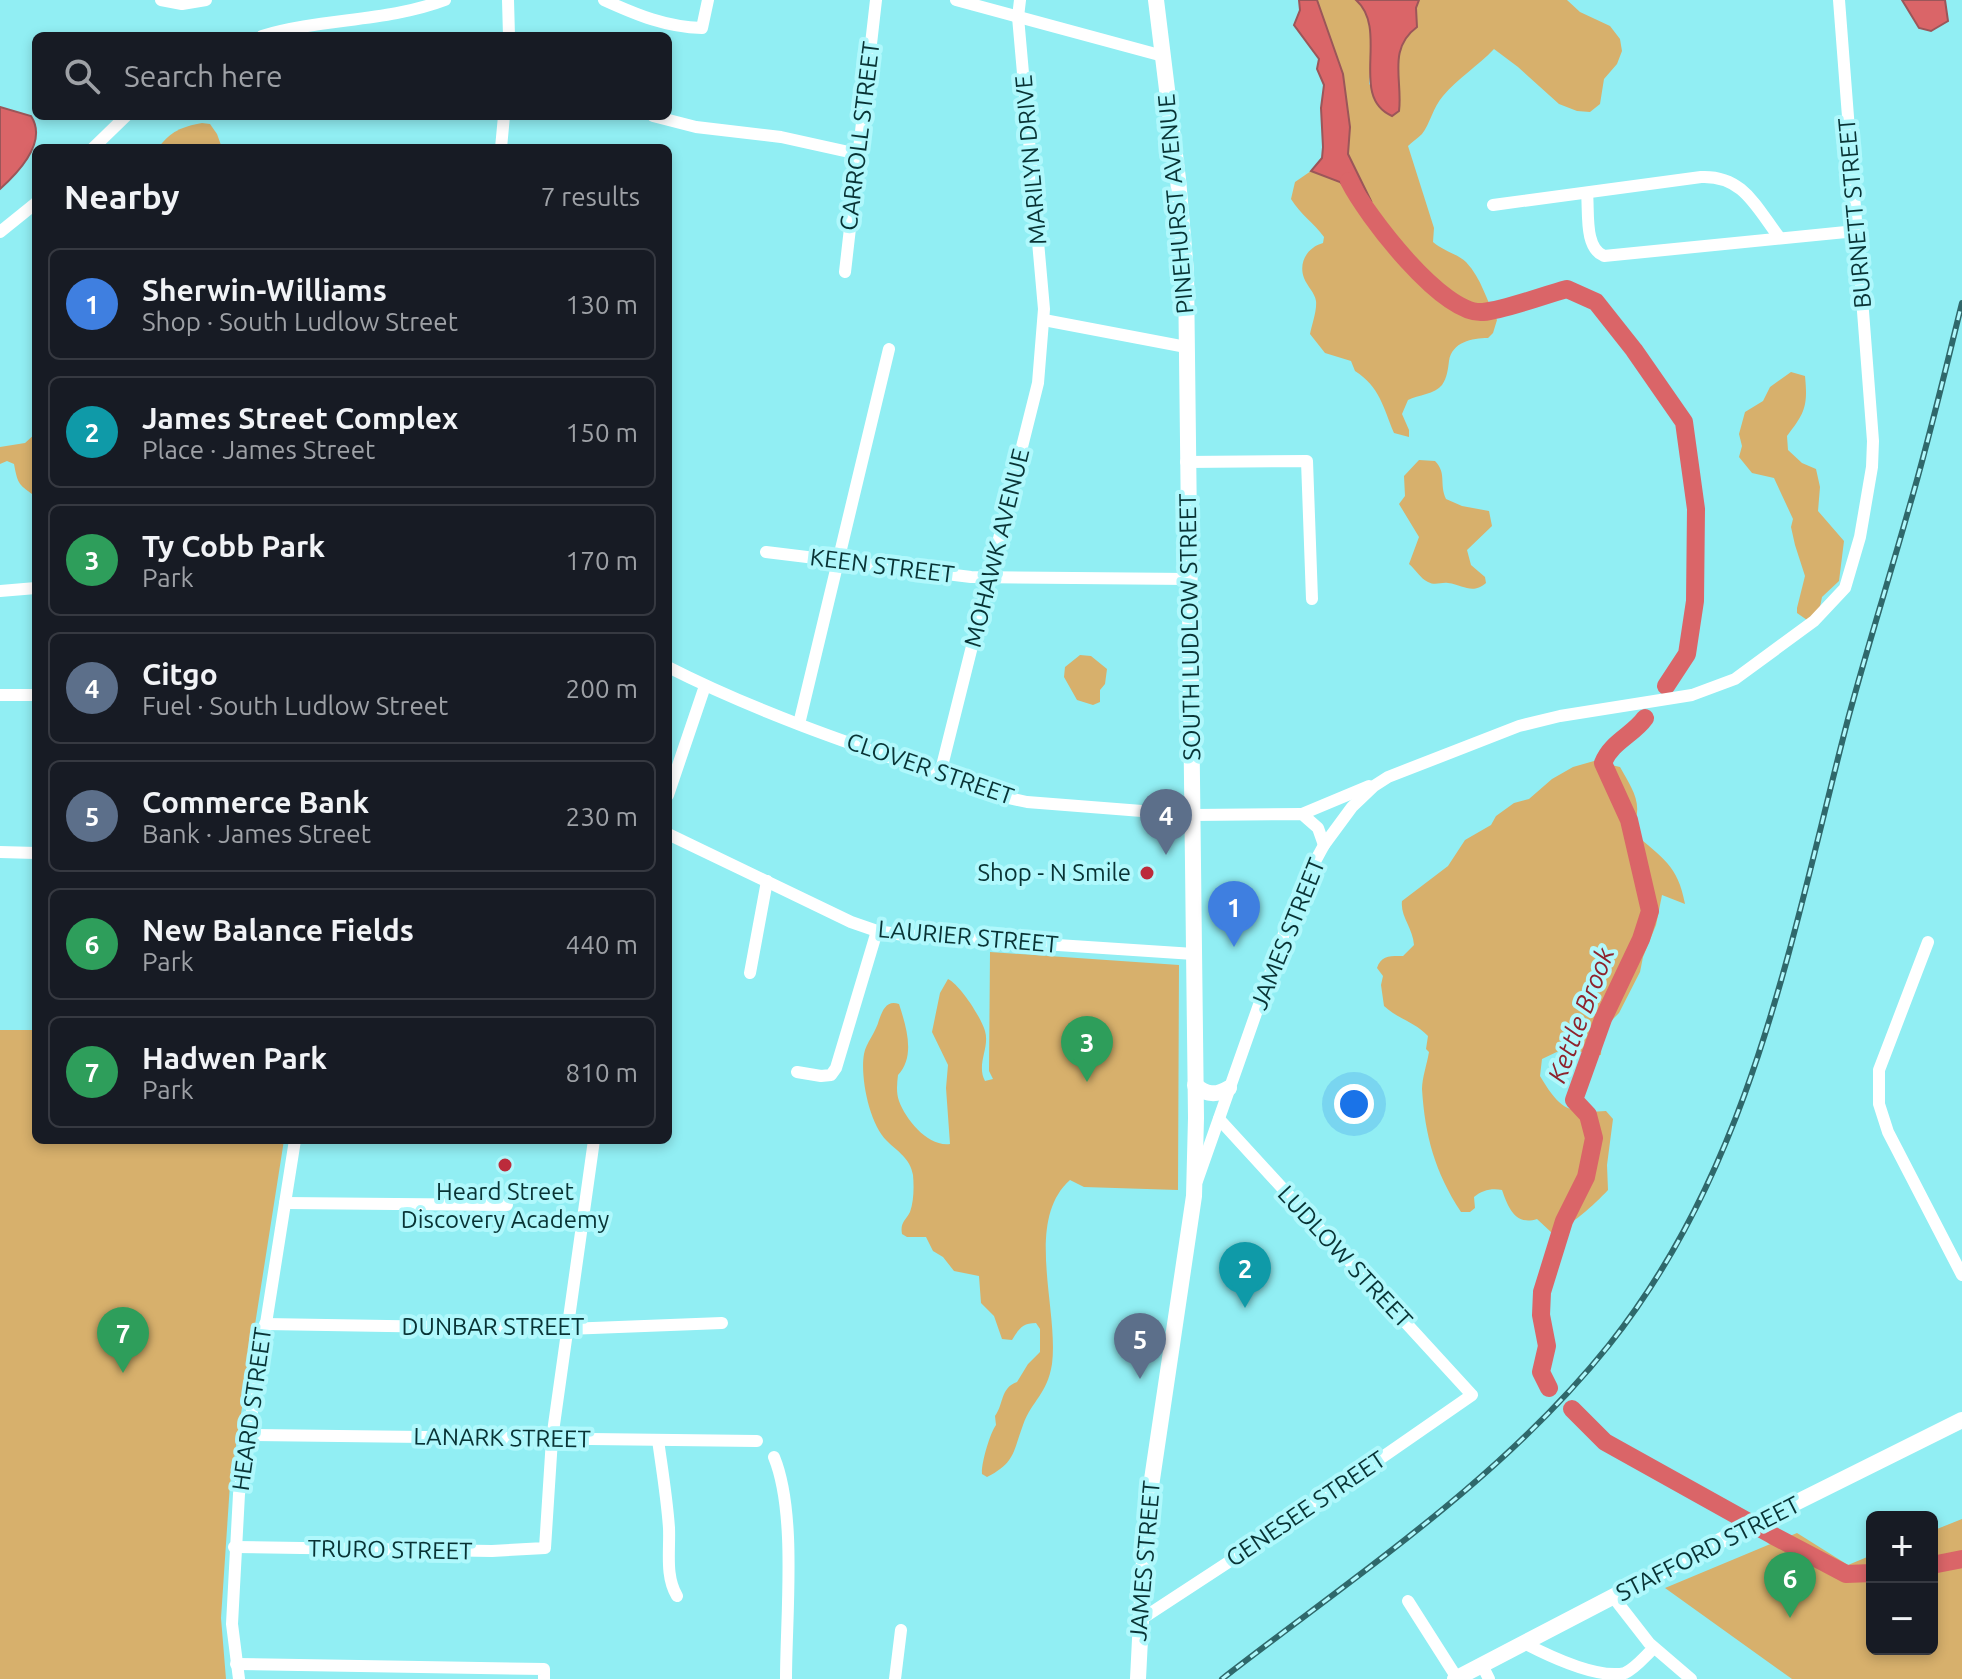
<!DOCTYPE html>
<meta charset="utf-8">
<style>
body{margin:0;font-family:Ubuntu,sans-serif;background:#20242c;color:#f1f3f6}
.controls{position:absolute;right:24px;bottom:24px;display:grid;overflow:hidden;border-radius:12px;box-shadow:0 4px 12px #0003}
.controls button{width:72px;height:72px;display:grid;place-items:center;padding:0;border:0;border-bottom:2px solid #363941;background:#171b24;color:#f1f3f6;font:40px sans-serif}
.you{position:absolute;left:1354px;top:1104px;width:28px;height:28px;margin:-20px;border:6px solid #fff;border-radius:50%;background:#1a73e8;box-shadow:0 0 0 12px #1a73e833}
.badge{display:grid;place-items:center;width:52px;height:52px;border-radius:50%;background:#0f766e;color:#fff;font-size:26px;font-weight:700}
.pin{position:absolute;translate:-50% -66px;filter:drop-shadow(0 2px 4px #0008)}
.pin::after{content:'';position:absolute;top:42px;width:28px;height:24px;background:inherit;clip-path:polygon(0 0,100% 0,50% 100%)}
.list{margin:0;padding:0;list-style:none}
h2{display:flex;justify-content:space-between;align-items:center;height:104px;margin:0;padding:0 32px;font-size:34px}
h2 small{font-size:26px;font-weight:400;color:#9ea1a6}
.list li{display:grid;grid-template-columns:52px 1fr auto;gap:24px;align-items:center;box-sizing:border-box;height:112px;margin:0 16px 16px;padding:0 16px;border:2px solid #363941;border-radius:12px}
.list b{display:block;font-size:30px;white-space:nowrap}
.list p{margin:0;font-size:26px;white-space:nowrap;color:#9ea1a6}
.list em{font-size:26px;font-style:normal;color:#9ea1a6}
.icon{flex:none;width:44px;height:44px;fill:none;stroke:currentColor;stroke-width:2;stroke-linecap:round;stroke-linejoin:round}
.map{position:relative;flex:none;width:1962px;height:1679px;overflow:hidden}
.search{position:absolute;background:#171b24;box-shadow:0 4px 12px #0003;left:32px;top:32px;width:640px;height:88px;display:flex;align-items:center;gap:20px;box-sizing:border-box;padding:0 28px;border-radius:12px;color:#9ea1a6;font-size:30px}
.panel{position:absolute;background:#171b24;box-shadow:0 4px 12px #0003;left:32px;top:144px;width:640px;height:1000px;border-radius:12px}
.map>svg:first-child{display:block}
.green{fill:#d7b06c}
.water{fill:#da6568;stroke:#9b5659;stroke-width:2}
.lines{fill:none;stroke-linecap:round;stroke-linejoin:round}
.river{stroke:#da6568;stroke-width:18}
.minor{stroke:#fff;stroke-width:12}
.major{stroke:#fff;stroke-width:16}
.rail-casing{stroke:#2f686b;stroke-width:6}
.rail{stroke:#b0f8fc;stroke-width:3;stroke-dasharray:9;stroke-linecap:butt}
.poi-dot{fill:#bc2b3b;stroke:#b0f8fc;stroke-width:3}
.labels{text-anchor:middle;stroke-width:8;stroke-linejoin:round;paint-order:stroke}
.street-label{font-size:24px;fill:#083335;stroke:#b0f8fc}
.poi-label{font-size:24px;fill:#083335;stroke:#b0f8fc;text-anchor:end}
.water-label{font-size:26px;font-style:italic;fill:#8e232d;stroke:#b0f8fc}
</style>
<div class="map">
<svg width="1962" height="1679" viewBox="0 0 1962 1679">
<rect width="100%" height="100%" fill="#91eef3"/>
<!-- green -->
<g class="green">
<path d="M1317,0H1356C1379,21 1371,57 1369,84L1399,111C1404,81 1386,50 1417,27L1416,8L1419,0H1567L1580,12L1610,26L1620,39L1622,51L1617,64L1604,79L1600,104L1590,112L1577,111L1559,104L1518,67L1494,49C1478,66 1458,78 1443,96C1433,107 1430,124 1422,134C1418,138 1412,142 1408,146L1434,228L1433,242C1443,251 1458,254 1466,262C1482,279 1486,300 1497,320L1493,333L1488,338C1472,338 1452,342 1449,361C1448,369 1447,378 1442,385C1435,394 1418,395 1408,400L1402,414L1409,430V437L1394,433C1383,407 1380,387 1355,371L1351,361L1325,353L1310,334C1312,324 1317,311 1316,301C1315,293 1307,286 1304,278C1298,262 1308,247 1323,243L1324,237C1314,223 1300,214 1291,199L1295,182L1311,171L1340,182L1360,202L1370,201L1348,154L1350,127Z"/>
<path d="M202,123L210,124L217,134L222,148H158C171,131 181,127 202,123Z"/>
<path d="M1791,372L1805,376C1808,406 1805,413 1787,436L1788,450L1802,463L1816,469L1820,487L1818,511L1844,541L1839,581L1822,597L1819,612L1807,620L1797,613V608L1805,576L1795,545L1791,527L1793,519L1774,478L1752,473L1739,457L1742,446L1739,434L1745,412L1763,401L1770,387Z"/>
<path d="M36,433V497C19,484 18,486 14,464L7,461L0,464V447L25,443Z"/>
<path d="M1419,460L1435,461C1447,473 1439,484 1446,499L1462,506L1489,511L1492,526L1467,550L1471,565L1485,577L1486,583C1472,595 1464,585 1448,583C1441,582 1435,586 1428,582C1421,579 1415,569 1409,564L1419,537L1399,504L1405,496L1404,476Z"/>
<path d="M1080,655L1091,656L1107,669L1105,684L1100,690V702L1093,705L1077,700L1064,677L1065,667Z"/>
<path d="M1594,761L1620,767C1631,787 1645,805 1632,827L1634,833C1662,858 1678,865 1685,904L1662,895L1656,925L1643,957L1640,972L1619,1013L1602,1030L1601,1055L1563,1049L1542,1059L1540,1076C1560,1109 1567,1114 1606,1111L1613,1119L1607,1165L1608,1190C1594,1205 1571,1226 1552,1233L1537,1219C1515,1226 1508,1207 1502,1190C1492,1188 1482,1190 1474,1197L1475,1208L1470,1212H1461C1435,1172 1425,1136 1422,1089C1422,1078 1427,1064 1429,1052L1426,1049L1428,1036C1415,1022 1398,1019 1384,1006L1381,985L1383,976L1377,968C1381,955 1391,956 1403,956L1414,945C1413,928 1400,916 1402,901L1448,866L1465,840L1491,825L1496,816L1514,803L1529,799L1552,779L1573,767Z"/>
<path d="M990,952L1179,965L1178,1190L1084,1187L1070,1180C1024,1221 1059,1309 1052,1364C1047,1395 1032,1400 1023,1425C1013,1452 1015,1463 987,1477L982,1474C981,1464 990,1433 996,1425L995,1416C1004,1404 1000,1388 1017,1382L1028,1364L1040,1352V1329L1036,1323C1022,1323 1019,1329 1012,1340L1002,1339L994,1316L981,1303L979,1276L954,1271L943,1257L933,1251L926,1237H907L902,1234C900,1223 905,1221 910,1212C914,1201 914,1186 913,1175C910,1158 898,1152 887,1141C869,1124 860,1076 864,1054C866,1043 876,1032 879,1020C883,1009 887,1000 899,1004C906,1026 916,1056 898,1075C897,1084 896,1092 899,1101C906,1120 928,1147 950,1144L946,1088L948,1065L932,1032L940,993L948,979C960,985 981,1017 985,1031C990,1048 976,1064 985,1081L993,1079L989,1071Z"/>
<path d="M0,1030H36V1140H284L230,1484L221,1618L226,1679H0Z"/>
<path d="M1962,1519V1679H1792L1665,1588L1797,1533L1848,1565L1872,1555V1649H1932V1531Z"/>
</g>
<!-- water -->
<g class="water">
<path d="M1299,0H1317L1343,74L1350,127L1348,154L1371,201L1360,202L1340,182L1311,171L1322,158L1323,147L1321,108L1324,85L1317,69L1319,59L1294,25L1300,10Z"/>
<path d="M1356,0H1419L1416,8L1417,27C1387,49 1403,81 1399,111L1392,116C1348,97 1390,30 1356,0Z"/>
<path d="M1902,0H1945L1948,21L1931,31L1919,28Z"/>
<path d="M0,107L31,116C48,142 19,172 0,189Z"/>
</g>
<g class="lines">
<!-- river -->
<g class="river">
<path d="M1349,181C1366,215 1443,316 1483,312C1505,310 1544,295 1567,289L1596,302L1634,350L1684,422L1696,509L1695,601L1687,654L1666,686"/>
<path d="M1549,1388L1541,1372L1547,1346L1541,1315L1542,1292L1564,1221L1586,1177L1594,1138L1588,1115L1574,1100L1603,1019L1641,939L1650,911L1629,820L1603,763C1611,742 1633,735 1645,718"/>
<path d="M1572,1409L1605,1442L1772,1535L1846,1574L1872,1573"/>
<path d="M1932,1565L1962,1559"/>
</g>
<!-- minor -->
<g class="minor">
<path d="M161,0L182,4L206,0"/>
<path d="M508,0L509,36"/>
<path d="M604,0C637,15 666,27 702,28L708,0"/>
<path d="M956,0L1163,56"/>
<path d="M262,36C322,18 387,22 445,0"/>
<path d="M653,116L696,127L781,137L858,154"/>
<path d="M93,148L126,116"/>
<path d="M501,148L504,116"/>
<path d="M1587,193C1589,212 1584,248 1604,256L1856,231"/>
<path d="M1493,205L1701,177C1743,175 1756,207 1779,237"/>
<path d="M0,232L36,203"/>
<path d="M845,272L876,0"/>
<path d="M1044,320L1186,347"/>
<path d="M1186,462L1307,461L1312,599"/>
<path d="M766,552L971,577L1190,579"/>
<path d="M0,591L36,588"/>
<path d="M668,667C776,722 894,758 1008,798L1027,802L1193,815L1302,814L1318,828L1324,845"/>
<path d="M0,695H36"/>
<path d="M799,724L889,349"/>
<path d="M940,774L1038,383L1044,309L1018,17L1020,0"/>
<path d="M668,795L705,686"/>
<path d="M1302,814L1369,786"/>
<path d="M668,834L851,922L877,931L904,935L1194,954"/>
<path d="M0,852L36,853"/>
<path d="M1928,942L1879,1070V1104L1888,1132L1962,1275"/>
<path d="M750,973L767,881"/>
<path d="M797,1072L821,1076L831,1075L836,1068L877,931"/>
<path d="M1197,1181L1299,891L1324,845L1352,807L1374,786L1388,777L1519,726L1560,716L1692,695L1735,679L1814,621L1845,588L1860,537L1872,467L1873,441L1839,0"/>
<path d="M285,1203L507,1205"/>
<path d="M265,1324L567,1329L722,1323"/>
<path d="M246,1435L757,1441"/>
<path d="M658,1440C662,1469 667,1499 669,1528C670,1551 665,1576 677,1596"/>
<path d="M774,1457C797,1513 786,1616 786,1679"/>
<path d="M234,1547L492,1551L545,1548L552,1439L594,1140"/>
<path d="M1614,1598L1649,1643L1691,1679"/>
<path d="M1408,1601L1457,1678"/>
<path d="M1140,1620L1273,1533L1472,1395L1219,1119"/>
<path d="M1524,1643C1549,1656 1597,1679 1625,1673C1636,1668 1645,1656 1654,1648"/>
<path d="M236,1664L544,1669V1679"/>
<path d="M1482,1665L1489,1679"/>
<path d="M239,1679L232,1624L239,1494L295,1140"/>
<path d="M895,1679L901,1630"/>
</g>
<!-- major -->
<g class="major">
<path d="M1195,1085C1206,1095 1216,1096 1229,1088"/>
<path d="M1138,1679L1146,1520L1194,1196L1196,1118L1186,272L1178,179L1156,0"/>
<path d="M1455,1679L1745,1528L1962,1420"/>
</g>
<defs>
<path id="rail" d="M1222,1679C1356,1575 1502,1479 1609,1345C1753,1164 1791,938 1848,719C1867,648 1889,579 1909,508C1929,440 1945,371 1962,303"/>
</defs>
<!-- rail casing -->
<use href="#rail" class="rail-casing"/>
<!-- rail -->
<use href="#rail" class="rail"/>
</g>
<!-- markers -->
<g class="poi-dot">
<circle cx="1147" cy="873" r="8"/>
<circle cx="505" cy="1165" r="8"/>
</g>
<g class="labels">
<!-- street labels -->
<g class="street-label">
<text transform="translate(860 136) rotate(-83)" y="8">CARROLL STREET</text>
<text transform="translate(1031 160) rotate(-95)" y="8">MARILYN DRIVE</text>
<text transform="translate(1176 204) rotate(-95)" y="8">PINEHURST AVENUE</text>
<text transform="translate(1855 213) rotate(-95)" y="8">BURNETT STREET</text>
<text transform="translate(997 548) rotate(-76)" y="8">MOHAWK AVENUE</text>
<text transform="translate(882 566) rotate(7)" y="8">KEEN STREET</text>
<text transform="translate(1190 627) rotate(-91)" y="8">SOUTH LUDLOW STREET</text>
<text transform="translate(930 769) rotate(19)" y="8">CLOVER STREET</text>
<text transform="translate(1288 934) rotate(-68)" y="8">JAMES STREET</text>
<text transform="translate(968 937) rotate(5)" y="8">LAURIER STREET</text>
<text transform="translate(1345 1257) rotate(47)" y="8">LUDLOW STREET</text>
<text x="493" y="1335">DUNBAR STREET</text>
<text transform="translate(252 1409) rotate(-82)" y="8">HEARD STREET</text>
<text transform="translate(502 1438) rotate(1)" y="8">LANARK STREET</text>
<text transform="translate(1306 1509) rotate(-34)" y="8">GENESEE STREET</text>
<text transform="translate(1708 1549) rotate(-27)" y="8">STAFFORD STREET</text>
<text transform="translate(390 1550) rotate(1)" y="8">TRURO STREET</text>
<text transform="translate(1145 1561) rotate(-85)" y="8">JAMES STREET</text>
</g>
<!-- poi labels -->
<g class="poi-label">
<text x="1131" y="881">Shop - N Smile</text>
<text x="505" y="1200" text-anchor="middle">Heard Street<tspan x="505" dy="28">Discovery Academy</tspan></text>
</g>
<!-- water labels -->
<g class="water-label">
<text transform="translate(1581 1015) rotate(-69)" y="9">Kettle Brook</text>
</g>
</g>
</svg>
<div class="controls">
<button>+</button>
<button>−</button>
</div>
<div class="you"></div>
<div class="pin badge" style="left:1234px;top:947px;background:#3f7fe0">1</div>
<div class="pin badge" style="left:1245px;top:1308px;background:#0f9aa8">2</div>
<div class="pin badge" style="left:1087px;top:1082px;background:#2e9e5b">3</div>
<div class="pin badge" style="left:1166px;top:855px;background:#5c6f8a">4</div>
<div class="pin badge" style="left:1140px;top:1379px;background:#5c6f8a">5</div>
<div class="pin badge" style="left:1790px;top:1618px;background:#2e9e5b">6</div>
<div class="pin badge" style="left:123px;top:1373px;background:#2e9e5b">7</div>
<div class="search"><svg class="icon" aria-label="search" viewBox="0 0 24 24"><circle cx="10" cy="10" r="6"/><path d="M15 15l6 6"/></svg>Search here</div>
<section class="panel">
<h2>Nearby<small>7 results</small></h2>
<ul class="list">
<li><span class="badge" style="background:#3f7fe0">1</span><div><b>Sherwin-Williams</b><p>Shop · South Ludlow Street</p></div><em>130 m</em></li>
<li><span class="badge" style="background:#0f9aa8">2</span><div><b>James Street Complex</b><p>Place · James Street</p></div><em>150 m</em></li>
<li><span class="badge" style="background:#2e9e5b">3</span><div><b>Ty Cobb Park</b><p>Park</p></div><em>170 m</em></li>
<li><span class="badge" style="background:#5c6f8a">4</span><div><b>Citgo</b><p>Fuel · South Ludlow Street</p></div><em>200 m</em></li>
<li><span class="badge" style="background:#5c6f8a">5</span><div><b>Commerce Bank</b><p>Bank · James Street</p></div><em>230 m</em></li>
<li><span class="badge" style="background:#2e9e5b">6</span><div><b>New Balance Fields</b><p>Park</p></div><em>440 m</em></li>
<li><span class="badge" style="background:#2e9e5b">7</span><div><b>Hadwen Park</b><p>Park</p></div><em>810 m</em></li>
</ul>
</section>
</div>
